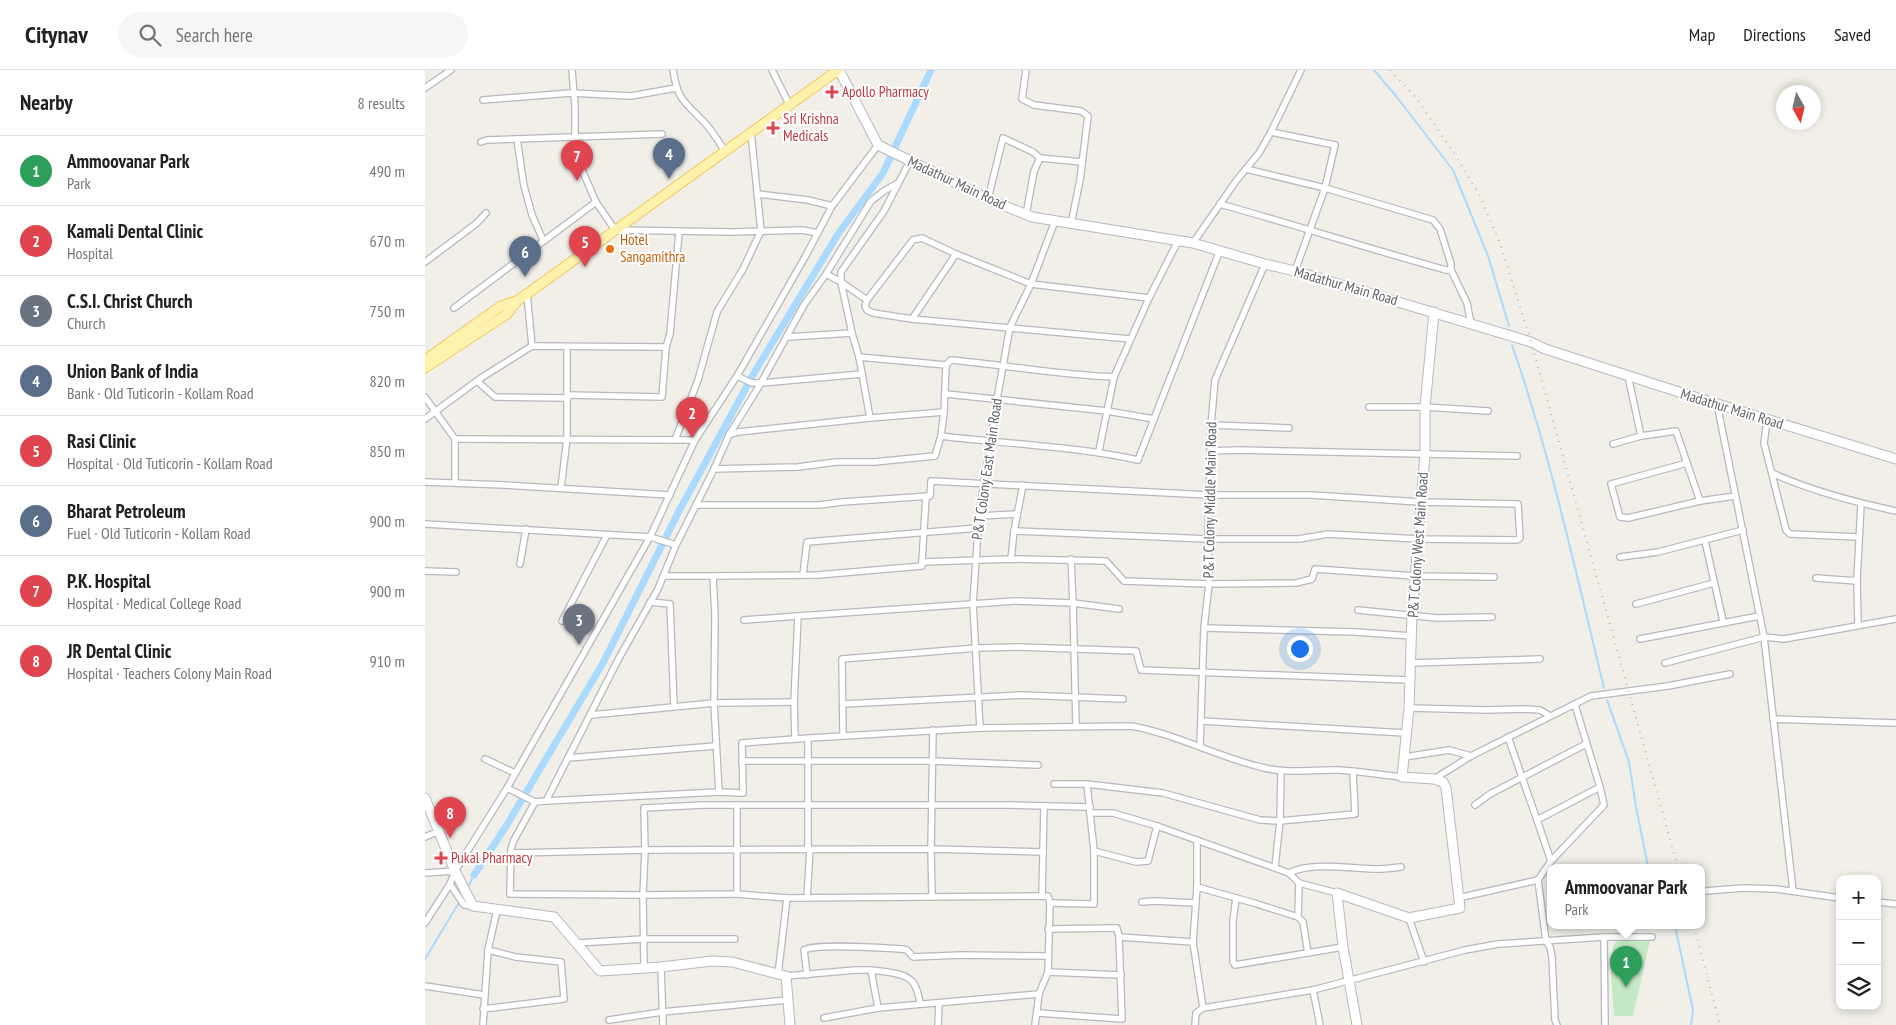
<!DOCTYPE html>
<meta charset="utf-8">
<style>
body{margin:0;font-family:"PT Sans Narrow",sans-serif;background:#f6f6f6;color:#202124}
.controls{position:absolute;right:15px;bottom:15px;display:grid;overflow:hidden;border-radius:10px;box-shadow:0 2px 8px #0003}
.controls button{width:45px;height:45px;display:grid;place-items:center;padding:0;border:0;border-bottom:1px solid #e0e0e0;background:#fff;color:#202124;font:25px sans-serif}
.compass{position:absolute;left:1351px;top:15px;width:45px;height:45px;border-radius:50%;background:#fff;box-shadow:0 2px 8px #0003;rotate:172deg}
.you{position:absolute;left:874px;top:578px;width:18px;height:18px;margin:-12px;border:4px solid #fff;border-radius:50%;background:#1a73e8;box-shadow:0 0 0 8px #1a73e833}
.badge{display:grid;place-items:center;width:32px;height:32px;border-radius:50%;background:#ea4335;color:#fff;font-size:16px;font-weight:700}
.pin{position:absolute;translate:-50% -41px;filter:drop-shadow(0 1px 2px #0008)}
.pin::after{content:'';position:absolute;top:26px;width:18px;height:15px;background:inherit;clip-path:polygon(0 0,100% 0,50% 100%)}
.popup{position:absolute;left:1122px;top:794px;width:158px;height:65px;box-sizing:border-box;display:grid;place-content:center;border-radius:10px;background:#fff;filter:drop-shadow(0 1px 4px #0005);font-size:16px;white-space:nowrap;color:#757577}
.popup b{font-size:19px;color:#202124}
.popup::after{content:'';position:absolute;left:50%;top:100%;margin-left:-10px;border:10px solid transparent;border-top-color:#fff}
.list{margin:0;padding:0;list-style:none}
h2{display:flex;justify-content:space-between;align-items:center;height:65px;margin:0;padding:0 20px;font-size:21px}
h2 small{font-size:16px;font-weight:400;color:#757577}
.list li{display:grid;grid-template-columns:32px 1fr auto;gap:15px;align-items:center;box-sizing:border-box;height:70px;padding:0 20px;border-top:1px solid #e0e0e0}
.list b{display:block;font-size:19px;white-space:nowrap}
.list p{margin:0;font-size:16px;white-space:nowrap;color:#757577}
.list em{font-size:16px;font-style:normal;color:#757577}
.icon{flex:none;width:28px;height:28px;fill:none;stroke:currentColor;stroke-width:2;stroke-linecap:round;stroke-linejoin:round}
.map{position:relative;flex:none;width:1471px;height:955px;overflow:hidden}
header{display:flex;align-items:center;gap:30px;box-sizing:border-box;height:70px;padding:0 25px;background:#fff;border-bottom:1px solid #e0e0e0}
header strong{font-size:24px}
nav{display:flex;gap:28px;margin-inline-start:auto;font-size:18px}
.search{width:350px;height:45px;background:#f6f6f6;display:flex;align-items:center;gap:12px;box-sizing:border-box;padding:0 18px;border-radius:28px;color:#757577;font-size:19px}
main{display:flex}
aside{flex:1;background:#fff}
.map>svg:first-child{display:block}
.green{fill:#c5e8c5}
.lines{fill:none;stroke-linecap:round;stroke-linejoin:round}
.stream{stroke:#aadaff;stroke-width:2}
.canal{stroke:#aadaff;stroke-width:7}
.street-casing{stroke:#b5b8bc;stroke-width:8}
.secondary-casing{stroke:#b6babf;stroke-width:11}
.primary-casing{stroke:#f2c960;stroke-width:11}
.street{stroke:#fff;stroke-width:5.5}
.secondary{stroke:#fff;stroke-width:9}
.primary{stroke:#fff2af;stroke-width:9}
.rail{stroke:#b6b7b8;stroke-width:2;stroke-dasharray:1 6;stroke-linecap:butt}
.health-dot{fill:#e0444e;stroke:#fff;stroke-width:2}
.food-dot{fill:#e8710a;stroke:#fff;stroke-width:2}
.labels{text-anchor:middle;stroke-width:4;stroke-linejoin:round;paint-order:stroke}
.health-label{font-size:15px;fill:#be3a42;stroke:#fff;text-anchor:start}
.street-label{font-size:15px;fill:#5f6368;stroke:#fff}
.food-label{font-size:15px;fill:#c56008;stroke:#fff;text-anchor:start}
</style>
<header>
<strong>Citynav</strong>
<div class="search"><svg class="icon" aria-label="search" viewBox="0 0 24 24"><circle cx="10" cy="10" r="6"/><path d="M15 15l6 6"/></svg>Search here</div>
<nav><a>Map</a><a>Directions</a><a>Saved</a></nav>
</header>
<main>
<aside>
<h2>Nearby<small>8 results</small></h2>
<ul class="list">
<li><span class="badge" style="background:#2e9e5b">1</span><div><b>Ammoovanar Park</b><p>Park</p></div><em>490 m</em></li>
<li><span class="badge" style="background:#e0444e">2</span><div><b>Kamali Dental Clinic</b><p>Hospital</p></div><em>670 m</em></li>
<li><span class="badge" style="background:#6b7280">3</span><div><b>C.S.I. Christ Church</b><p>Church</p></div><em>750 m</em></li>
<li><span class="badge" style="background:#5c6f8a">4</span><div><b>Union Bank of India</b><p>Bank · Old Tuticorin - Kollam Road</p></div><em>820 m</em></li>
<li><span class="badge" style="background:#e0444e">5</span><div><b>Rasi Clinic</b><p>Hospital · Old Tuticorin - Kollam Road</p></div><em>850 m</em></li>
<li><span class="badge" style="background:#5c6f8a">6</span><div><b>Bharat Petroleum</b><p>Fuel · Old Tuticorin - Kollam Road</p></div><em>900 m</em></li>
<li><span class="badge" style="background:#e0444e">7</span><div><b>P.K. Hospital</b><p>Hospital · Medical College Road</p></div><em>900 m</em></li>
<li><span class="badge" style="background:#e0444e">8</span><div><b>JR Dental Clinic</b><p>Hospital · Teachers Colony Main Road</p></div><em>910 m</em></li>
</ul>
</aside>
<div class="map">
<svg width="1471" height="955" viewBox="0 0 1471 955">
<rect width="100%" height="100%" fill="#f1efe8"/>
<!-- green -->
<path class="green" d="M1193,869L1225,871L1208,946H1189L1185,889L1188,883V876Z"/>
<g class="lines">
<!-- stream -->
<g class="stream">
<path d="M949,0L971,26L1028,100L1063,186L1084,256"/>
<path d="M1087,275C1126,387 1151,503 1179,618"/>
<path d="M1182,630L1204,692L1211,737L1223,796L1225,798"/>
<path d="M42,819L49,805"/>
<path d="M1250,856L1268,940L1266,955"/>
<path d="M0,889L35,831"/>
</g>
<!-- canal -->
<path class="canal" d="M49,805L80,758L178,593L254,441L329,303L413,164L458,103L506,0"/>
<defs>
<g id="street">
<path d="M147,0L150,37V68L154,93L171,132L190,160L307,162L377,160L393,163"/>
<path d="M248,0C253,31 259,31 279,52C287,60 293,71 300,81"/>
<path d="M347,0L364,34"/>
<path d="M601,0L597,29L609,35L656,41L663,46L655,110L646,154"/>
<path d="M0,18L26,0"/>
<path d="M58,30L146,23L206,26L251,18"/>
<path d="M846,62L910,75L900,118L870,201"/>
<path d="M92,69L99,116L107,145L118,170"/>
<path d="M56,72L62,70L237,64"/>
<path d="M821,99L900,118L1008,150L1015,159L1026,194V200L1042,233L1046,254"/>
<path d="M333,124L383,130L407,136"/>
<path d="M563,129L578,68L608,82L615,88"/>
<path d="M795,134C870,155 945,179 1021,200H1026"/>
<path d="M601,145L609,101L615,88L657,92"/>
<path d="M768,173L811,111L834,83L846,62L876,0"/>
<path d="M0,192L52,153L61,143"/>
<path d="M401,204L416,212L442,230"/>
<path d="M102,224L107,276"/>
<path d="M29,238L171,132"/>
<path d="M487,249L531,184"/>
<path d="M427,263L416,212V202L459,141L485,91"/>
<path d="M362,267L427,263L434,287L445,348L519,342L521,295L526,290C580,295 635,305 689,307"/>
<path d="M705,269L487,249L448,243L442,240L440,236L442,230L488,170L497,168L531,184L606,214L724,228"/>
<path d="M434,287L521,295"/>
<path d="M312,306L327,313H336L437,304"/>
<path d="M1203,306L1216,366"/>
<path d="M52,311L70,327L143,328"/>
<path d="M521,324L682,341L729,349"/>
<path d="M143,325L237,327L241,277L245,264L254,162"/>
<path d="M0,327L30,369V413"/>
<path d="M1292,334L1339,567L1368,821"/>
<path d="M944,337H1000L1063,341"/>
<path d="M519,342L516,366C582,374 648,376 713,390L795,180"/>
<path d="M0,349L56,308L107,276L241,277"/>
<path d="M1342,350L1339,373L1361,460L1365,464L1433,467"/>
<path d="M786,355L864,358"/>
<path d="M304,365L313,362L445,348"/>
<path d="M30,369L270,370"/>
<path d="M250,370L273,310L292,242L318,199L336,161L326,62"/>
<path d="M1188,374L1216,366L1251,361L1275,431"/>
<path d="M674,381L689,307L724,228L753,171"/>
<path d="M785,381L814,380L1092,386"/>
<path d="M1262,393L1186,414L1195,447L1203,448L1275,431L1310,426"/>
<path d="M289,399L373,397L411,392H449L510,386L516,366"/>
<path d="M1347,403C1386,421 1429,432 1471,441"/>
<path d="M0,412L79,415L245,425"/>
<path d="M136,418L142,368V277"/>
<path d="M271,435H394L417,432L505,426L506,411L784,425H886L995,432L1093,434L1095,468L1092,470L993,469L903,464L874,469H783L589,461"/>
<path d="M554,446L592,444"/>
<path d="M0,454L225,467L251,475"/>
<path d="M1280,471L1298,551"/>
<path d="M1195,487L1233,482L1318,460"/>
<path d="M586,489L589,461L598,415"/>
<path d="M646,489L648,533L694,539"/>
<path d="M497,492L501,426"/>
<path d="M95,494L101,459"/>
<path d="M0,501L31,502"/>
<path d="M378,505L382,472L553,458"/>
<path d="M238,506H288"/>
<path d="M1391,508L1432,511"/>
<path d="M225,532L245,534L249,636"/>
<path d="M1211,534L1289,513"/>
<path d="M933,540L1012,548L1067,547"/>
<path d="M319,550L373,546"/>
<path d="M137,551L182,465"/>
<path d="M1433,555L1432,511L1436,434"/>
<path d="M779,558L930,562L987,566"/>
<path d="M1215,569L1334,546"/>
<path d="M985,593L1115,589"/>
<path d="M1240,593L1339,567L1359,569L1471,549"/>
<path d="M418,634L596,625L698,629"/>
<path d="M984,638L1062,640L1098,639L1115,640L1125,646"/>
<path d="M166,645L289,633L290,546L288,506L393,505L497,496V492L586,489L681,491L699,511L784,514L871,513L887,509L890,499L990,506L1069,507"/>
<path d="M1348,649L1471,653"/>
<path d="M777,651L980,663"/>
<path d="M555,658L548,534L554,446L572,329L585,257L606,214L630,151"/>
<path d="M418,666L370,669L369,632L373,546L590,531L648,533L651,656"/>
<path d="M1083,667L1112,750L1175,717L1150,635"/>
<path d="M775,676L779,558L784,514L783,469L786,355L790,310L840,194"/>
<path d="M1046,686L1166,626L1243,616L1305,604"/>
<path d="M980,687L1024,680L1046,686L1009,709"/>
<path d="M143,688L290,676"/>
<path d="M60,689L90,703"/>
<path d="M317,691H383V668"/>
<path d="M977,707C956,705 934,701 913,700C889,699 864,704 840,698C794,688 752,664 706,656L555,658L418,666L417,589L552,578L593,577L711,581L716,600L983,610"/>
<path d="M629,714H662L738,723L835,750L855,751L930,744L928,702"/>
<path d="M82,718L110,732L89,770L86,779L85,824L218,825L219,898"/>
<path d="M294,722L289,633L369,632"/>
<path d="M121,731L294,722L318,723L317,673L370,669"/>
<path d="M110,732L121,731L194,588L233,519L251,475L289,399L304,365L336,313L379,235L401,204L446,131L459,121L473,113"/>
<path d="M1050,735L1065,724L1161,674"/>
<path d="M665,743H688L732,756L864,803L874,813L912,823"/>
<path d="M1112,750L1126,791L1113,810L1121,871L1125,877L1127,887L1130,950L1132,955"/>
<path d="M0,767L14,761"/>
<path d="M383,779V691H506L613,695"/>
<path d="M669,781L711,792L723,791L732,756"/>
<path d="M618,782L506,779L220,780L219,738L278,735H586L665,737"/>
<path d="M86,783L220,780L218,825L312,824V735"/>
<path d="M1126,791L1179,735L1175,717"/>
<path d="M850,797L855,751L856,701"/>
<path d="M0,803L30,801"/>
<path d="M864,803C888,791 926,799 953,799C960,799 968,798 976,797"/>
<path d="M25,814L39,835L48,836"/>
<path d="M772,817L829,833L873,847L874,813"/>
<path d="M1280,821L1318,818L1351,819L1415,828"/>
<path d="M312,824L362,828L623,826L625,833L623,902L614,924L453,938L446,900H431L361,906"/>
<path d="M507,826L506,779L508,660"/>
<path d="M617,826L619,736"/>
<path d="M382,828L385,779"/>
<path d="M811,828L808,851V892L810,895L918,877"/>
<path d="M1033,828L1113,810"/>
<path d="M717,832L729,831L771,833"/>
<path d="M1452,832L1471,834"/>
<path d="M625,833L669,834V781L662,714"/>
<path d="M873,847L878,852L883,883"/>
<path d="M984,848L999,892"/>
<path d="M0,853L25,814L30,801L82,718L225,467L270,370L312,306L380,187L407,136L453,75"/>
<path d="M623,859L692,858L694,867"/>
<path d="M1179,867L1180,955"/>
<path d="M768,872L772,817V770"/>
<path d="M152,873L218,869H310"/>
<path d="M236,897L238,955"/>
<path d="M446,900C458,902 482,902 489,914C492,919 494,927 495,933"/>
<path d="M623,902L696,905"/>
<path d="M353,905L362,828"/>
<path d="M382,905L379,880C393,873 458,878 477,879L482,880L488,887L536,885L622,886"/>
<path d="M0,916L59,925"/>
<path d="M888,920L895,955"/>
<path d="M58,939L139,929L136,892L91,887L63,880"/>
<path d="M613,943L697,949L694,867L768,872L778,938"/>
<path d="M399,948L453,938"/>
<path d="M184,950L237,942L362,930"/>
<path d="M58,955L63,880L72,840"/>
<path d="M513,955L514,933"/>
<path d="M610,955L614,924"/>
<path d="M770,955L771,943L778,938L888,920L1040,880L1073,874L1179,867H1227"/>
</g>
<g id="secondary">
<path d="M414,0L453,75L563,129L607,147L768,173L840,194L870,201L1106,272L1120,279L1257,323L1471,389"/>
<path d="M0,728L30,801L48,836L129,847L175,901L236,897L287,891L307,892L361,906L365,955"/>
<path d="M932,955L918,877L912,823L984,848L1035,838L1021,718L1018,712L1009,709L977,707L984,638L987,546L1000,384V337L1009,242"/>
</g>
<g id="primary">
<path d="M0,290L76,236L91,231"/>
<path d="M0,298L82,244L92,231L413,0"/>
</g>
</defs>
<!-- street casing -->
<use href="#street" class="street-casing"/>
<!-- secondary casing -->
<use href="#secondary" class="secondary-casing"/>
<!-- primary casing -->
<use href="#primary" class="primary-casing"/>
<!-- street -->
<use href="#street" class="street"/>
<!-- secondary -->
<use href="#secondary" class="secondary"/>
<!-- primary -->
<use href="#primary" class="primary"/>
<!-- rail -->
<g class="rail">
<path d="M965,0L992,29L1029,83L1055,126L1075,173L1106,272L1253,798"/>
<path d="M1269,856L1295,955"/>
</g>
</g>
<!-- markers -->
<g class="health-dot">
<path d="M404.5 14.5h5v5h5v5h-5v5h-5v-5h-5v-5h5z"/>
<path d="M345.5 50.5h5v5h5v5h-5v5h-5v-5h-5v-5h5z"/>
<path d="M13.5 780.5h5v5h5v5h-5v5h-5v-5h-5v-5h5z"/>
</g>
<circle class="food-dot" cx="185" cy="179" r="5"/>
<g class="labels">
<!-- health labels -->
<g class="health-label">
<text x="417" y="27">Apollo Pharmacy</text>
<text x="358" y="54">Sri Krishna<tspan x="358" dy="17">Medicals</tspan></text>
<text x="26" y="793">Pukal Pharmacy</text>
</g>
<!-- street labels -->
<g class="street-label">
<text transform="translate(532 113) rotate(25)" y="5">Madathur Main Road</text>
<text transform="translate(921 216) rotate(16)" y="5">Madathur Main Road</text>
<text transform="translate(1307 339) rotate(17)" y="5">Madathur Main Road</text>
<text transform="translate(562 399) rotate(-82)" y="5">P&amp;T Colony East Main Road</text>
<text transform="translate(785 430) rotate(-89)" y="5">P&amp;T Colony Middle Main Road</text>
<text transform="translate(993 475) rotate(-86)" y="5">P&amp;T Colony West Main Road</text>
</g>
<!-- food labels -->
<g class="food-label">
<text x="195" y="175">Hotel<tspan x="195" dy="17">Sangamithra</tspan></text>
</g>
</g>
</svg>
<div class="controls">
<button>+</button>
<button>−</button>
<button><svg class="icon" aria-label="layers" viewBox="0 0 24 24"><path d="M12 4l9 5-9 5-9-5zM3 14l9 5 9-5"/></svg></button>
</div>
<svg class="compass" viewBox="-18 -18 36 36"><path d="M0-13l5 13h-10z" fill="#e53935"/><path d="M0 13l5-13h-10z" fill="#757577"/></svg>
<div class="you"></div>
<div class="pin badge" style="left:1201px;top:917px;background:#2e9e5b">1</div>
<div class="popup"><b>Ammoovanar Park</b>Park</div>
<div class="pin badge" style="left:267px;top:368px;background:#e0444e">2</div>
<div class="pin badge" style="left:154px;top:575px;background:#6b7280">3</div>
<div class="pin badge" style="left:244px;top:109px;background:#5c6f8a">4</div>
<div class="pin badge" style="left:160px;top:197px;background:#e0444e">5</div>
<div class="pin badge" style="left:100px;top:207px;background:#5c6f8a">6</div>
<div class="pin badge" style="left:152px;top:111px;background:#e0444e">7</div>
<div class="pin badge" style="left:25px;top:768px;background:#e0444e">8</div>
</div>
</main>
